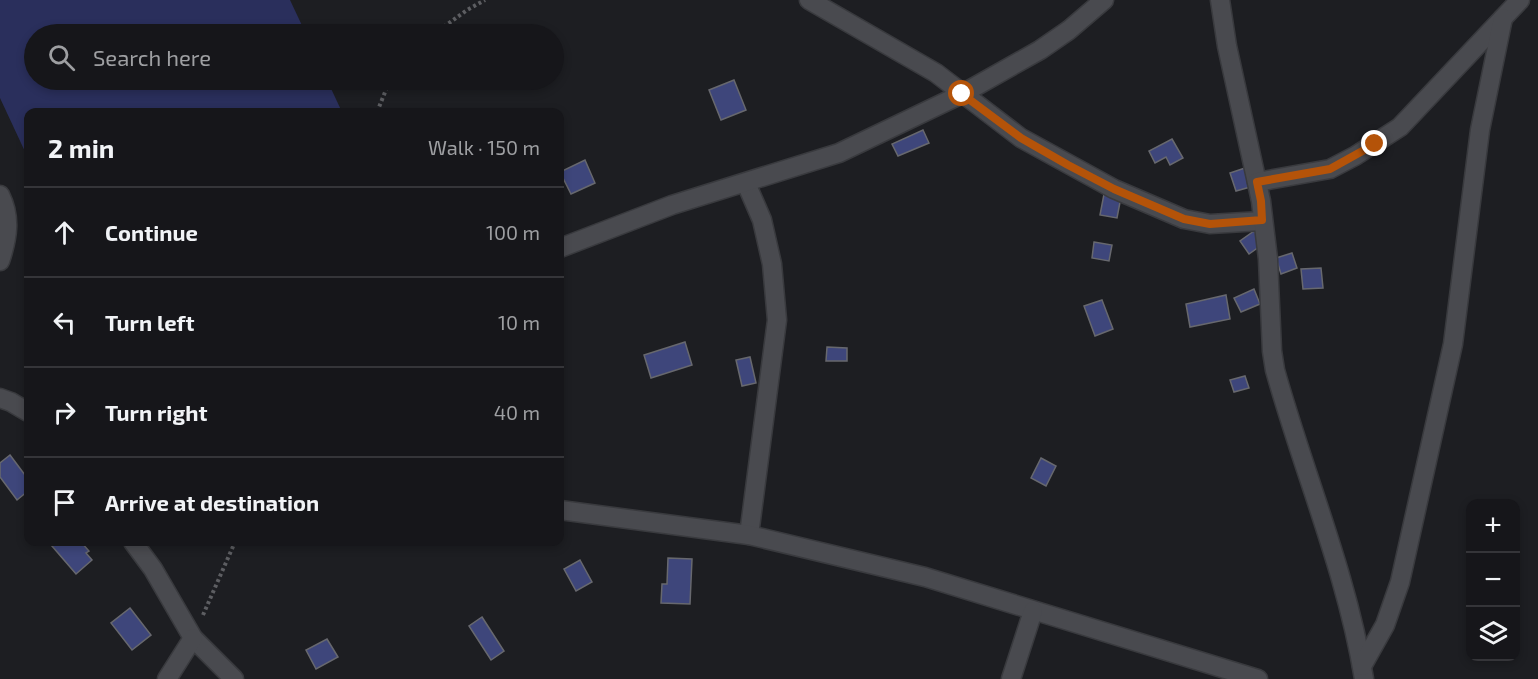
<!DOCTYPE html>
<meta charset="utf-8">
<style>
body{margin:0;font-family:"Exo 2",sans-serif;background:#1f1f23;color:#f1f3f6}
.controls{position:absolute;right:18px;bottom:18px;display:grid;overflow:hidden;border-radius:12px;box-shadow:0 3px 9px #0003}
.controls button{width:54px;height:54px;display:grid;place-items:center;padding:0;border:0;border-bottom:2px solid #353539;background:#16161a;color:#f1f3f6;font:30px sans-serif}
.stop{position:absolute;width:18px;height:18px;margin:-14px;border:4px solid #b45309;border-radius:50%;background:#fff}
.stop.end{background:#b45309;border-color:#fff;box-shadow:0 2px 6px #0008}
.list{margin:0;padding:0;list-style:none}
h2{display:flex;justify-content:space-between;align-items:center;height:78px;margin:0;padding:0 24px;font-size:26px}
h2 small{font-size:20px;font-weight:400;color:#9e9fa2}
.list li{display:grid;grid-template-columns:39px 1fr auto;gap:18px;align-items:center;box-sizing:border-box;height:90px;padding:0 24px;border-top:2px solid #353539}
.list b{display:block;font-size:22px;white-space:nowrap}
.list em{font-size:20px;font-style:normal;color:#9e9fa2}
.icon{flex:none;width:33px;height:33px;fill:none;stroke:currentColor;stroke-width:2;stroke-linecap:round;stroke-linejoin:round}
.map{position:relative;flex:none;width:1538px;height:679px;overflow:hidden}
.search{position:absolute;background:#16161a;box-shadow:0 3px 9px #0003;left:24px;top:24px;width:540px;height:66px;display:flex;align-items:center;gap:15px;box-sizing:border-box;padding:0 21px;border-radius:33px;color:#9e9fa2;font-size:22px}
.panel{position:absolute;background:#16161a;box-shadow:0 3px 9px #0003;left:24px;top:108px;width:540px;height:438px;border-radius:12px}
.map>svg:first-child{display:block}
.green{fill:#2a2f5c}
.building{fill:#3e467b;stroke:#67686e;stroke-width:1.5}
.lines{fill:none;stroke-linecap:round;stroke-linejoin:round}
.minor-casing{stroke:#393a3e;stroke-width:21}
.path{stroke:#5d5e62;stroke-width:4;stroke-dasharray:3 3;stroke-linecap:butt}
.minor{stroke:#494a4f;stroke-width:18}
.route{stroke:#b45309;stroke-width:8}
</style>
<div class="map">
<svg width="1538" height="679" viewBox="0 0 1538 679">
<rect width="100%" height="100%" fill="#1d1e22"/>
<!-- green -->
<path class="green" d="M0,0H290L306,34H34V80H327L342,112H28V158L0,98Z"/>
<!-- building -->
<g class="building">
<path d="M734,80L746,110L721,120L709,90Z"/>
<path d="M923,130L929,143L898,156L892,144Z"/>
<path d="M1172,139L1183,158L1170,165L1166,157L1155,163L1149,151Z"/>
<path d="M585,160L595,183L571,194L560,172Z"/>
<path d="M1248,167L1254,186L1236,191L1230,173Z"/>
<path d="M1104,194L1121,197L1117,218L1100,215Z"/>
<path d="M1254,231L1263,244L1249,254L1240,241Z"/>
<path d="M1094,242L1112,245L1109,261L1092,258Z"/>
<path d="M1292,253L1297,268L1281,274L1276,258Z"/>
<path d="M1321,268L1323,288L1303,289L1301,269Z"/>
<path d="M1254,289L1260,304L1241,312L1234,298Z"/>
<path d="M1226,295L1230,319L1190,327L1186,304Z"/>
<path d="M1102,300L1113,329L1095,336L1084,306Z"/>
<path d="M685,342L692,365L651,378L644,355Z"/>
<path d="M827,347L847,348V361H826Z"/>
<path d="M750,357L756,383L742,386L736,360Z"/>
<path d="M1245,376L1249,388L1234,392L1230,380Z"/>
<path d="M10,455L28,479V491L17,500L0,477V463Z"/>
<path d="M1041,458L1056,466L1046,486L1031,478Z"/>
<path d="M57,542H81L89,551L86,553L92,560L76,574L52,546Z"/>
<path d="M668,558L692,559L690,604L661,603L662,584H667Z"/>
<path d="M580,560L592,582L576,591L564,569Z"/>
<path d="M130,608L151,635L132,650L111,623Z"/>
<path d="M482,617L504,651L491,660L469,626Z"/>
<path d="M327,639L338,657L316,669L306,650Z"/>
</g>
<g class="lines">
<defs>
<g id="minor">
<path d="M809,0L936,73L1021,138L1114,189L1184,219L1210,224L1262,221"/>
<path d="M1220,0L1227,46L1261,201L1268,259L1272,351L1275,370C1304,474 1347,573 1364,679"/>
<path d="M1257,182L1330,169L1355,156L1400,127L1520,0"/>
<path d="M746,183L762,220L772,264L777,320L749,535"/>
<path d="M0,195C11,217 8,237 0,261"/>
<path d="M560,248L672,205L839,153L962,94L1040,50L1069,30L1104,0"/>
<path d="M0,398L11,402L28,412"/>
<path d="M560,510L749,535L925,577L1258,679"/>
<path d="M133,542L153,569L193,638L234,679"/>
<path d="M1362,666L1385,625L1400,582L1453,344L1480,130L1503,18"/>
<path d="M167,679L193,638"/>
<path d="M1011,679L1033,611"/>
</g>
</defs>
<!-- minor casing -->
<use href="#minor" class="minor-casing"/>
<!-- path -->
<g class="path">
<path d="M434,34L467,10L485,0"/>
<path d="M377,112L390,80"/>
<path d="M203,615L235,542"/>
</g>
<!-- minor -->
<use href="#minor" class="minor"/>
</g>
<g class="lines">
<!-- route -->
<path class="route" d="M962,94L1021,138L1068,165L1114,189L1184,219L1210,224L1262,220L1261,201L1257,182L1330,169L1375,144"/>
</g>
</svg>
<div class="controls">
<button>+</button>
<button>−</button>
<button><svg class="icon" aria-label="layers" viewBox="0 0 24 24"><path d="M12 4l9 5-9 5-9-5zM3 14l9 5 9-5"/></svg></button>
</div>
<div class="stop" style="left:962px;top:94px"></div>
<div class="stop end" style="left:1375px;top:144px"></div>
<div class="search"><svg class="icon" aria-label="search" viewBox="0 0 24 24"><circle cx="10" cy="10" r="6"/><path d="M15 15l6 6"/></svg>Search here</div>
<section class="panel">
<h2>2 min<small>Walk · 150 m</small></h2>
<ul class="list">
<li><svg class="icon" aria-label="ahead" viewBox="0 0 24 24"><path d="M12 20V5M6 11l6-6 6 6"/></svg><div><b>Continue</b></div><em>100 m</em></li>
<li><svg class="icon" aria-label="left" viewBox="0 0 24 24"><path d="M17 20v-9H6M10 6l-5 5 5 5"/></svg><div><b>Turn left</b></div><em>10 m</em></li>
<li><svg class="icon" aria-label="right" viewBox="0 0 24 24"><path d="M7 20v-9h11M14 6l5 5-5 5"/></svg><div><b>Turn right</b></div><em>40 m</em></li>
<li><svg class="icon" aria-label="arrive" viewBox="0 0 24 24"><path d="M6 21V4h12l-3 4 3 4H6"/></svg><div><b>Arrive at destination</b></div></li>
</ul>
</section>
</div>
